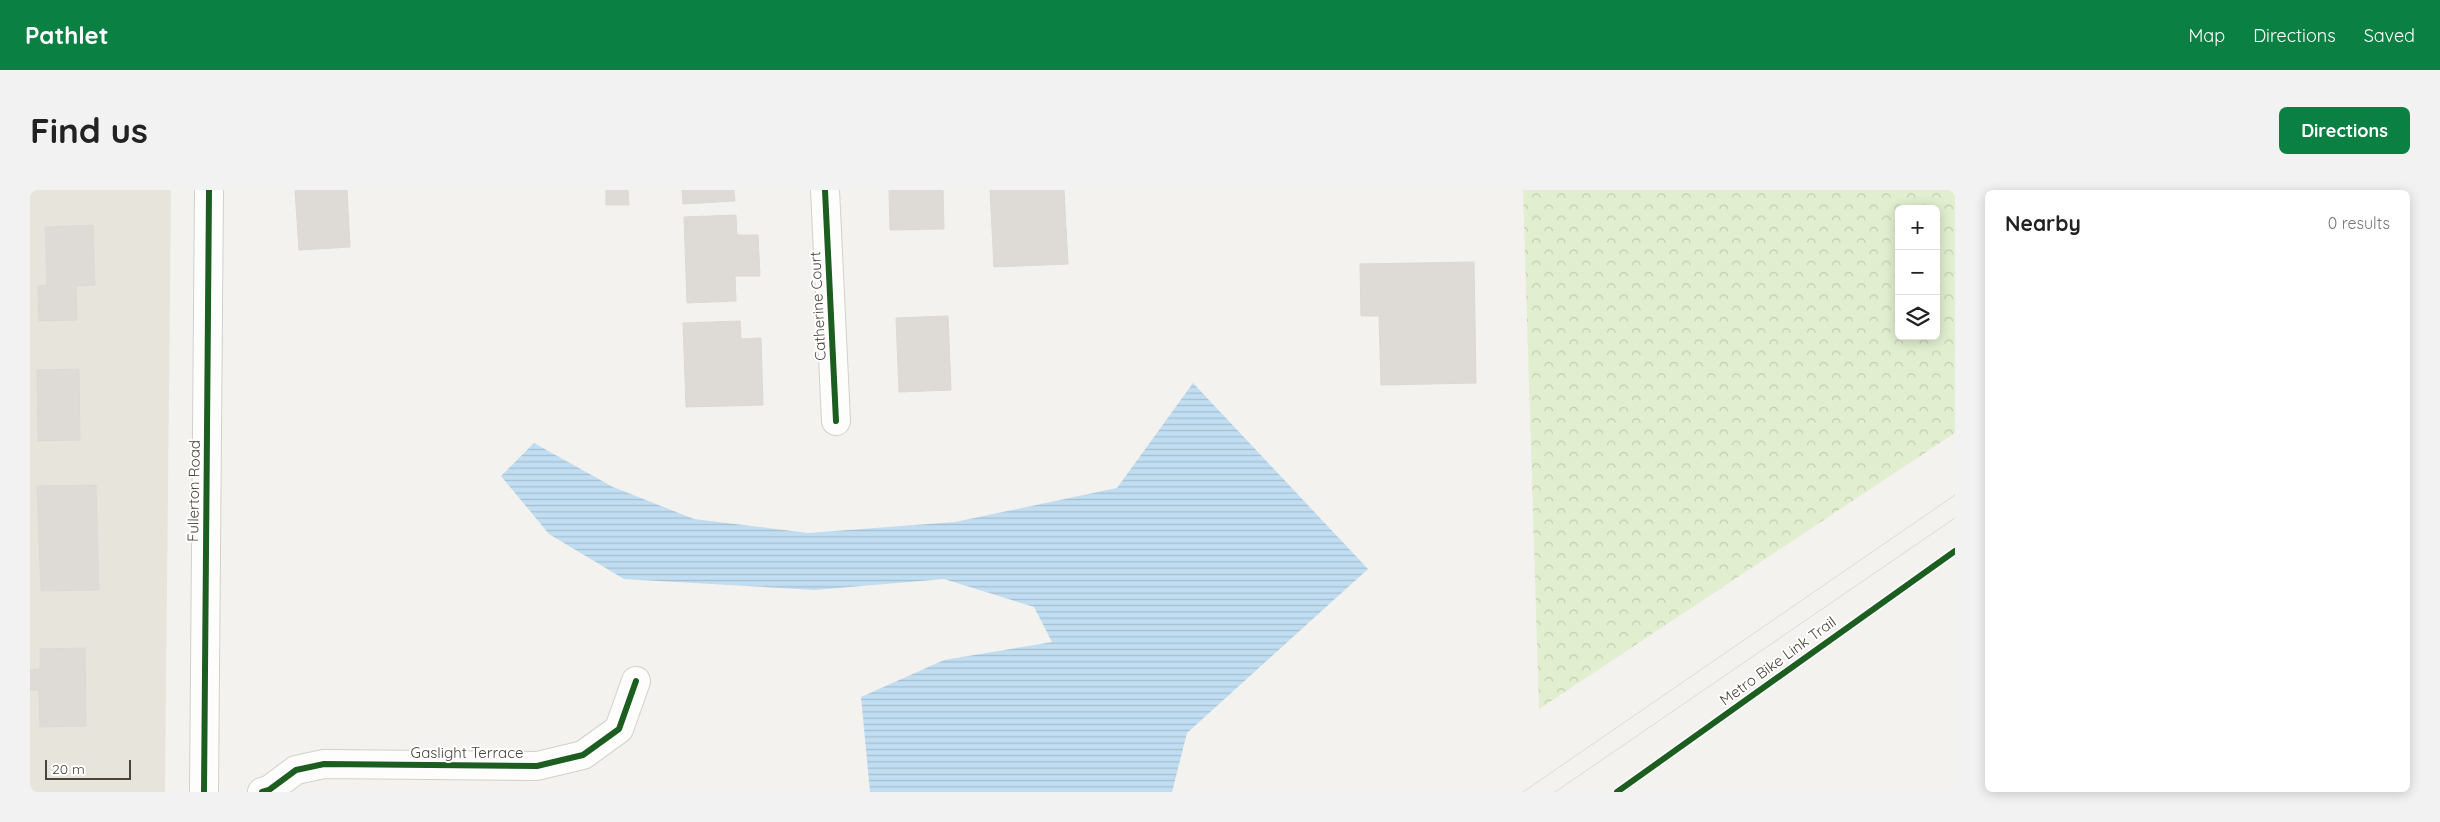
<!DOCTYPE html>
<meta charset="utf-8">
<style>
body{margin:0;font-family:Quicksand,sans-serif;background:#f2f2f2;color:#222}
.controls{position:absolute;right:15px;top:15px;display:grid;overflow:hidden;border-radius:8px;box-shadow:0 2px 12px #0003}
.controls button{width:45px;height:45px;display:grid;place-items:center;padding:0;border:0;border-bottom:1px solid #e0e0e0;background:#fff;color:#222;font:25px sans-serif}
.scale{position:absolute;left:15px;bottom:12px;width:86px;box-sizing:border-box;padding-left:5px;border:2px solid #4b4439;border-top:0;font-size:14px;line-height:18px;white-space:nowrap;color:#4b4439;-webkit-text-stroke:4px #fff;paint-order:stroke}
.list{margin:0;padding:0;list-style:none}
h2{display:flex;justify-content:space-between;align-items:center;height:65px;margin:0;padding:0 20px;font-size:21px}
h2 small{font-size:16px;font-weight:400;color:#767676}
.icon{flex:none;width:28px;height:28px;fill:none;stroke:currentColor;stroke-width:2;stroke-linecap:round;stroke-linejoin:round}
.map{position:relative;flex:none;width:1925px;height:602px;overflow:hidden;border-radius:8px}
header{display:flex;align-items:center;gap:30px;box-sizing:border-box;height:70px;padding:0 25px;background:#0b8043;color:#fff}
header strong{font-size:24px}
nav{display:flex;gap:28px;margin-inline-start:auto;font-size:18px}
.intro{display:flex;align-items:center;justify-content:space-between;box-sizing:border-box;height:120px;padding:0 30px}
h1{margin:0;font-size:35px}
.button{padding:12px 22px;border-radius:8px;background:#0b8043;color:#fff;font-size:18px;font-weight:700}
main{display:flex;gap:30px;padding:0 30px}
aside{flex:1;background:#fff;border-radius:8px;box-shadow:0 2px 12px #0003}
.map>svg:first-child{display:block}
.residential{fill:#e7e4dc}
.forest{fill:url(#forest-crowns);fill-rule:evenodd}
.water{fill:url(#water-rules)}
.building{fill:#dedbd6;stroke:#dcd9d4}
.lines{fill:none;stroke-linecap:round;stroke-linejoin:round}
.minor-casing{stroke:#d2d0cb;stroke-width:30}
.minor{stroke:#fdfdfc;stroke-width:28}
.tram{stroke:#dbdbda;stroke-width:1}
.cycleway-casing{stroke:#fff;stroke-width:9}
.cycleway{stroke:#1b5e20;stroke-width:6}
.labels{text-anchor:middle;stroke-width:4;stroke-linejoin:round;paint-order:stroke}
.street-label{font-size:15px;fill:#4b4439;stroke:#fff}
</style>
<header>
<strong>Pathlet</strong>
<nav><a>Map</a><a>Directions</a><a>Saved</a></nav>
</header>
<div class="intro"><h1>Find us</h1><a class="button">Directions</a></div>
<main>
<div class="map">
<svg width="1925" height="602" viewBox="0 0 1925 602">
<defs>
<pattern id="forest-crowns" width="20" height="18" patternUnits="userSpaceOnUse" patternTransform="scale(1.25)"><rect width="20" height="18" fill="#e1eecf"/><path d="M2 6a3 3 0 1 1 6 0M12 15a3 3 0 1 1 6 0" fill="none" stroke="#c3cdb2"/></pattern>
<pattern id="water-rules" width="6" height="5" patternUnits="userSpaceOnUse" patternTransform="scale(1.25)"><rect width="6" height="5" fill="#c0ddf1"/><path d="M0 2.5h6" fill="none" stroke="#a6bfcf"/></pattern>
</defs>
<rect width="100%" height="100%" fill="#f4f2ee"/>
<!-- residential -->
<path class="residential" d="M0,0H141L135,602H0Z"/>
<!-- forest -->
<path class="forest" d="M1493,0H1925V243L1509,519ZM1869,19H1906V146H1869Z"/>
<!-- water -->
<path class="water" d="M1163,193L1338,379L1157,543L1142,602H840L831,507L914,470L1022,452L1004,417L914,389L785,400L594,389L519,344L471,286L504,253L583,297L664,329L778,343L925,332L1087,298Z"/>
<!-- building -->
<g class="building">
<path d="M265,0H317L320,57L269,60Z"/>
<path d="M576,0H598L599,15H576Z"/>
<path d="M652,0H704L705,11L653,14Z"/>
<path d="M859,0H913L914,39L860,40Z"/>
<path d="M960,0H1034L1038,74L964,77Z"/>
<path d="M706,25L707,45H728L730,86H705L706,111L657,113L654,27Z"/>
<path d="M63,35L65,95L46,96L47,130L9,131L8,96L17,95L15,37Z"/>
<path d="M1444,72L1446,193L1351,195L1349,126H1331L1330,74Z"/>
<path d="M918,126L921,200L869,202L866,128Z"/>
<path d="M710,131L711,149L731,148L733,215L656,217L653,133Z"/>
<path d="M49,179L50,250L8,251L7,180Z"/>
<path d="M66,295L69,400L11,401L7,296Z"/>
<path d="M55,458L56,536L10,537L9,500H0V480L10,479V459Z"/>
</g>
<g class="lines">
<defs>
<g id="minor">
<path d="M795,0L806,231"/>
<path d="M174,602L179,0"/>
<path d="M232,602L239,600L266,580L294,574L507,576L553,565L589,539L606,491"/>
</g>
</defs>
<!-- minor casing -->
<use href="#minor" class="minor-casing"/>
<!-- minor -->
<use href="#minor" class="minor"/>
<!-- tram -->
<g class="tram">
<path d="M1493,602L1925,305"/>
<path d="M1525,602L1925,328"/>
</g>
<defs>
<g id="cycleway">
<path d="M795,0L806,231"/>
<path d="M174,602L179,0"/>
<path d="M232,602L239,600L266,580L294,574L507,576L553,565L589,539L606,491"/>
<path d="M1587,602L1925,361"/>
</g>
</defs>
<!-- cycleway casing -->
<use href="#cycleway" class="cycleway-casing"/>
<!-- cycleway -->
<use href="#cycleway" class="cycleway"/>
</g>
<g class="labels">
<!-- street labels -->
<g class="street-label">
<text transform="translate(788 116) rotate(-93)" y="5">Catherine Court</text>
<text transform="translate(164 301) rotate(-89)" y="5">Fullerton Road</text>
<text transform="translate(1748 471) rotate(-36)" y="5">Metro Bike Link Trail</text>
<text x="437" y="568">Gaslight Terrace</text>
</g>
</g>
</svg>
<div class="controls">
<button>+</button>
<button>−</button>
<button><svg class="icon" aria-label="layers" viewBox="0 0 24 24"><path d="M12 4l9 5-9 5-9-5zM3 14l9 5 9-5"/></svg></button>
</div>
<div class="scale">20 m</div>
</div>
<aside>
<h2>Nearby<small>0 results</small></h2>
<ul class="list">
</ul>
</aside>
</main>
